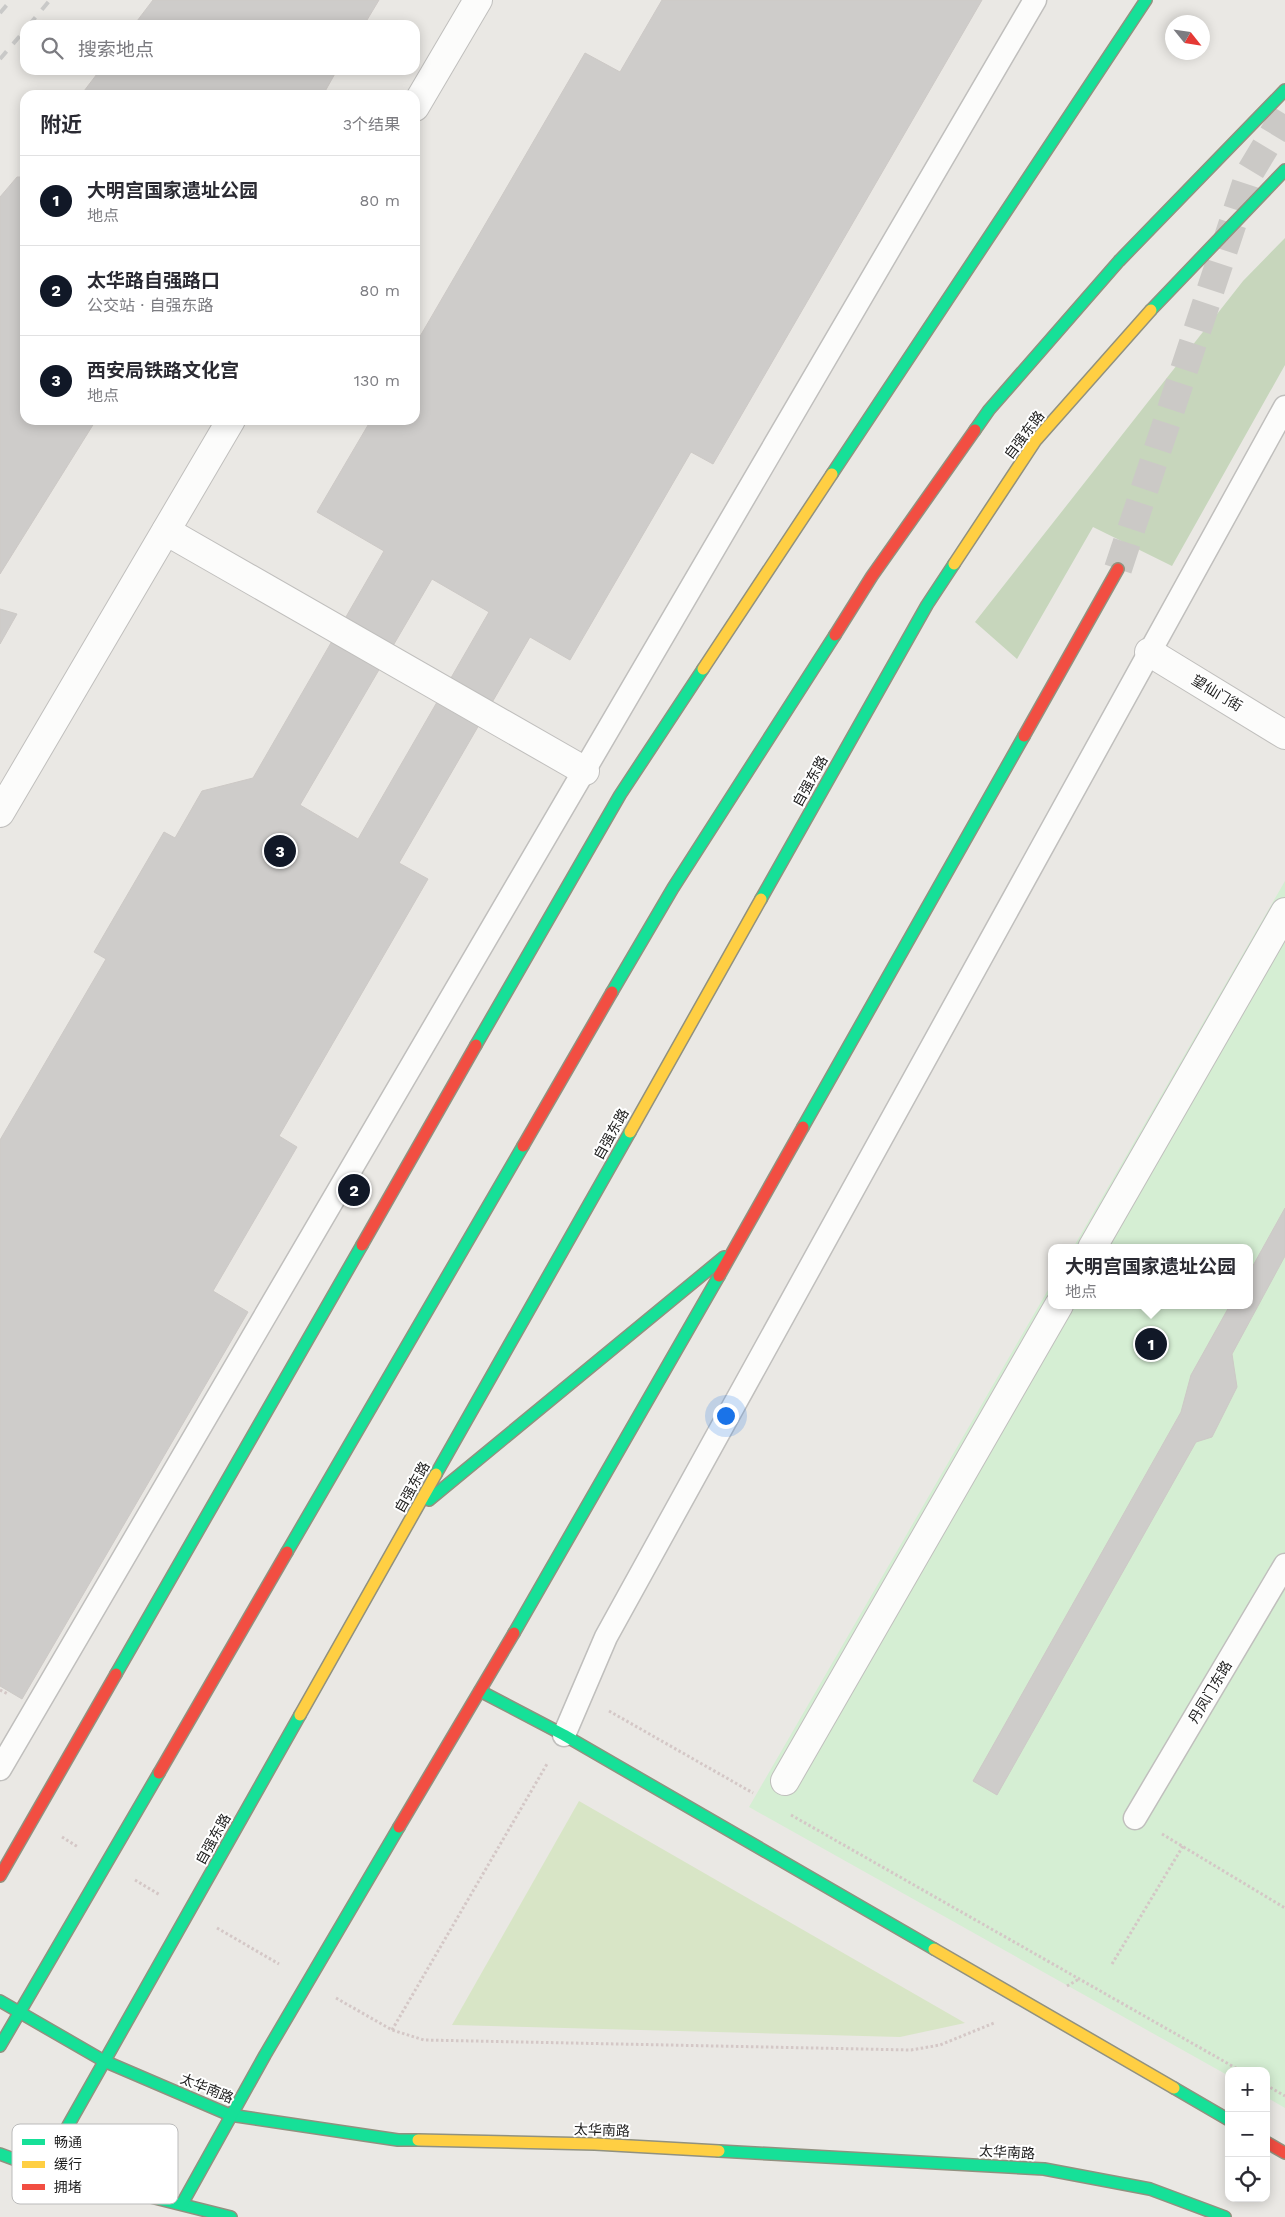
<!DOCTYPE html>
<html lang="zh">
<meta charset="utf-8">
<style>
body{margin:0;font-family:"Work Sans","Noto Sans SC",sans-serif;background:#f7f7f7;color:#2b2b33}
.controls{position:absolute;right:15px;bottom:15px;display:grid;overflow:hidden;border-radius:10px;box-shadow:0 2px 12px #0003}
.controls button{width:45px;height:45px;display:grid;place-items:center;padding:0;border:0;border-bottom:1px solid #e1e1e2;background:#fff;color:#2b2b33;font:25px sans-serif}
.compass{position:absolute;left:1165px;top:15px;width:45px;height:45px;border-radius:50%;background:#fff;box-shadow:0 2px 12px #0003;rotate:120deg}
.you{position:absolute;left:725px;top:1415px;width:18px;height:18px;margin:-12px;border:4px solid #fff;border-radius:50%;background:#1a73e8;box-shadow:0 0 0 8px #1a73e833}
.badge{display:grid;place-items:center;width:32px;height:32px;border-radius:50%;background:#111827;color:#fff;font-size:16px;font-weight:700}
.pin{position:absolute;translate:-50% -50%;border:2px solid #fff;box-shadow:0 1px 5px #0006}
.popup{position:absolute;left:1048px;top:1244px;width:205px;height:65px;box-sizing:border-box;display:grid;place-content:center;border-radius:10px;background:#fff;filter:drop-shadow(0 1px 4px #0005);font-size:16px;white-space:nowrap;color:#7c7c81}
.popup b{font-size:19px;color:#2b2b33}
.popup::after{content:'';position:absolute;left:50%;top:100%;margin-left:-10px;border:10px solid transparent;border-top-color:#fff}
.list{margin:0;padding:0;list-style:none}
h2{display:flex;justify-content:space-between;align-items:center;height:65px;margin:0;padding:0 20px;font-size:21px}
h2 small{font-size:16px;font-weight:400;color:#7c7c81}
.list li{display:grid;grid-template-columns:32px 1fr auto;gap:15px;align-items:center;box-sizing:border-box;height:90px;padding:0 20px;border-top:1px solid #e1e1e2}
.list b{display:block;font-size:19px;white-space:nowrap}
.list p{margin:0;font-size:16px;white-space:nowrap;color:#7c7c81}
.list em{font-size:16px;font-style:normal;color:#7c7c81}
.icon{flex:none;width:28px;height:28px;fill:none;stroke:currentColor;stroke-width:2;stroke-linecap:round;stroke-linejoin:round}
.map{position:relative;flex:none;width:1285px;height:2217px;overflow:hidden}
.search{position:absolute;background:#fff;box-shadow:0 2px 12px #0003;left:20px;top:20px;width:400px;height:55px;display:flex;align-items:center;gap:12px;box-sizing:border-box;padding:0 18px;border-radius:15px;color:#7c7c81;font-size:19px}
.panel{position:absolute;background:#fff;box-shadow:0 2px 12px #0003;left:20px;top:90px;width:400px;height:335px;border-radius:15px}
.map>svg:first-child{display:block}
.grass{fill:#d8e5c6}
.forest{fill:#c7d6bc}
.park{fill:#d5eed3}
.building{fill:#ceccca;stroke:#cdc9c6;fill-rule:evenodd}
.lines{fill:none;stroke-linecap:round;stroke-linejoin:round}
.street-tunnel{stroke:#cbc9c6;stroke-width:28;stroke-dasharray:28 14;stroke-linecap:butt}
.lane-casing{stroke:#c0bfbd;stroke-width:25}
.street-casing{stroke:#c0bfbd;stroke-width:30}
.fast-casing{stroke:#91917f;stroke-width:14}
.slow-casing{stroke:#91917f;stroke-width:14}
.jam-casing{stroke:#91917f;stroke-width:14}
.path{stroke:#d4c7c6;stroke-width:3;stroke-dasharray:2.5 2.5;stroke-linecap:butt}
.lane{stroke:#fcfcfb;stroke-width:22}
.street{stroke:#fcfcfb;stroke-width:28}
.fast{stroke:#16e098;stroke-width:11}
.slow{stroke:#ffcf43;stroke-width:11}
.jam{stroke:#f24e42;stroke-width:11}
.rail{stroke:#c9c9c8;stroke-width:4;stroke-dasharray:10 10;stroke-linecap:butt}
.labels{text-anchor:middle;stroke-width:4;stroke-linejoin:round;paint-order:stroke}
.street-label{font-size:14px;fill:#1c1c1c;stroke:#fff}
.key{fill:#fff;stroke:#bbb;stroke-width:1}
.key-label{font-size:14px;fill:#1c1c1c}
</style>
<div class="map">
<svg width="1285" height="2217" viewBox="0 0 1285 2217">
<rect width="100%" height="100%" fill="#eae8e4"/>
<!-- grass -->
<path class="grass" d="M579,1801L965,2023L900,2037L452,2025Z"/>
<!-- forest -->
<path class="forest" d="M1285,238V365L1172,566L1093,527L1017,659L975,622L1243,281Z"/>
<!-- park -->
<path class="park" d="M1285,881V2108L1266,2097V2071H1229V2076L749,1807L1052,1283V1305H1250V1248H1073Z"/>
<!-- building -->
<g class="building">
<path d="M153,0H379L364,25H134Z"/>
<path d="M662,0H982L713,464L691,452L570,660L530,637L399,863L428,879L279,1136L297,1147L213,1291L248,1312L22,1699L0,1686V1140L106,959L94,952L164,832L175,838L202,791L253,778L384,551L317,512L371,420H415V345L585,53L620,72ZM432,579L489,612L358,839L300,805Z"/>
<path d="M100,70H337L323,95H81Z"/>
<path d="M17,177H20L25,180V420H96L0,574V197Z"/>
<path d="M0,609L17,614L0,644Z"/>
<path d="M1285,1208V1256L1232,1354L1237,1387L1212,1437L1196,1442L997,1795L973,1781L1181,1412L1191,1375L1230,1305H1250V1271Z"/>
</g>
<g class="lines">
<!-- street-tunnel -->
<path class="street-tunnel" d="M1118,569L1249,174L1285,114"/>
<defs>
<g id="lane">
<path d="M564,1735L606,1637L1285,407"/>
<path d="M0,1769L1035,0"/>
<path d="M1135,1818L1285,1565"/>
</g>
<g id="street">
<path d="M415,107L478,0"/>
<path d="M166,531L585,771"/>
<path d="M1149,652L1285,735"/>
<path d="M0,813L231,420"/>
<path d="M1092,1248L1285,912"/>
<path d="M785,1781L1059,1305"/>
</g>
<g id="fast">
<path d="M1151,310L1285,170"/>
<path d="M975,430L989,410L1119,261L1285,90"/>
<path d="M832,474L1146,0"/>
<path d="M761,899L927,605L954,564"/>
<path d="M612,992L673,888L835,635"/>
<path d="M476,1045L620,795L703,669"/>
<path d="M803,1127L1024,736"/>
<path d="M436,1474L630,1132"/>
<path d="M429,1500L724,1257"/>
<path d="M287,1552L523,1146"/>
<path d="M514,1633L719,1276"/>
<path d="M116,1674L362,1245"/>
<path d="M480,1691L564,1735L934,1949"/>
<path d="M0,2001L104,2061L230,2115L398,2140H418"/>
<path d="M0,2046L159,1773"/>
<path d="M1174,2088L1229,2120"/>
<path d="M719,2151L1044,2169L1150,2189L1225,2217"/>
<path d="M0,2154L43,2170L231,2217"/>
<path d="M43,2170L300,1715"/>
<path d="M182,2204L265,2055L399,1827"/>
</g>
<g id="slow">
<path d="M954,564L1036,440L1151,310"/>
<path d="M703,669L832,474"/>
<path d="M630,1132L761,899"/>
<path d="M300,1715L436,1474"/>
<path d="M934,1949L1174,2088"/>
<path d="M418,2140L595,2144L719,2151"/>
</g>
<g id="jam">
<path d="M835,635L872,576L975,430"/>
<path d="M1024,736L1118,569"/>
<path d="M523,1146L612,992"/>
<path d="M362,1245L476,1045"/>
<path d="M719,1276L803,1127"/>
<path d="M159,1773L287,1552"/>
<path d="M399,1827L514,1633"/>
<path d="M0,1876L116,1674"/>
<path d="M1266,2142L1285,2153"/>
</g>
</defs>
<!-- lane casing -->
<use href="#lane" class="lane-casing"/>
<!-- street casing -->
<use href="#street" class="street-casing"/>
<!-- fast casing -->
<use href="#fast" class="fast-casing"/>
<!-- slow casing -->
<use href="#slow" class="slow-casing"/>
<!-- jam casing -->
<use href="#jam" class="jam-casing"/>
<!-- path -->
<g class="path">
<path d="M0,1690L8,1694"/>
<path d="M609,1711L753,1793"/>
<path d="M791,1815L1241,2071"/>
<path d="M1162,1834L1285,1908"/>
<path d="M62,1837L78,1847"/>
<path d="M135,1880L160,1895"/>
<path d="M217,1928L279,1964"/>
<path d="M1112,1964L1183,1846"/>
<path d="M1067,1986L1079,1979"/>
<path d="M336,1998L392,2030L424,2040L911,2050L940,2045L994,2023"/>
<path d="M392,2030L547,1764"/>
<path d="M1266,2085L1285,2096"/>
</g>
<!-- lane -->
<use href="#lane" class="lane"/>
<!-- street -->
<use href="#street" class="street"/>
<!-- fast -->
<use href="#fast" class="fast"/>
<!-- slow -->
<use href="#slow" class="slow"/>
<!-- jam -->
<use href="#jam" class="jam"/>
<!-- rail -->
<g class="rail">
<path d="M0,13L11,0"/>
<path d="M29,25L50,0"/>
<path d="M0,59L25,30"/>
</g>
</g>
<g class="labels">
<!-- street labels -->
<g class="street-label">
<text transform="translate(1024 435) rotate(-53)" y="5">自强东路</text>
<text transform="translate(1217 693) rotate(31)" y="5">望仙门街</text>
<text transform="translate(810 781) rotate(-61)" y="5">自强东路</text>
<text transform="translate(611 1134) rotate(-61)" y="5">自强东路</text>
<text transform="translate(412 1487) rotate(-61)" y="5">自强东路</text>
<text transform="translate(1210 1692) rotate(-59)" y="5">丹凤门东路</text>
<text transform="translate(213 1839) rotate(-61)" y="5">自强东路</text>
<text transform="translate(207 2088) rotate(22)" y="5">太华南路</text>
<text transform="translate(602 2130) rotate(2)" y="5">太华南路</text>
<text transform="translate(1007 2152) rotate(3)" y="5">太华南路</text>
</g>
</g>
<!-- legend -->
<rect x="12" y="2124" width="166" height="80" rx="8" class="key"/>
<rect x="22" y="2139" width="23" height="6" fill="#16e098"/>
<rect x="22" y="2161" width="23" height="7" fill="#ffcf43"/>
<rect x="22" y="2184" width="23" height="6" fill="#f24e42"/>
<g class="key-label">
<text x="54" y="2147">畅通</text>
<text x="54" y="2169">缓行</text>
<text x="54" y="2192">拥堵</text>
</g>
</svg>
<div class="controls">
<button>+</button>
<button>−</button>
<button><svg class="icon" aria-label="locate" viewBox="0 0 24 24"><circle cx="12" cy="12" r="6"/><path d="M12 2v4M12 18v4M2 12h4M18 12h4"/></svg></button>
</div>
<svg class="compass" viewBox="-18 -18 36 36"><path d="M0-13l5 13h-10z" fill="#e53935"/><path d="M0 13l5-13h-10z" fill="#7c7c81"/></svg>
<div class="you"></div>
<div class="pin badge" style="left:1151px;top:1344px">1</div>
<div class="popup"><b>大明宫国家遗址公园</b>地点</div>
<div class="pin badge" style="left:354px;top:1190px">2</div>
<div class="pin badge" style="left:280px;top:851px">3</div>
<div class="search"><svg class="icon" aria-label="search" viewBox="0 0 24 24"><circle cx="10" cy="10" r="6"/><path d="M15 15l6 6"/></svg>搜索地点</div>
<section class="panel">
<h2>附近<small>3个结果</small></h2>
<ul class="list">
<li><span class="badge">1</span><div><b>大明宫国家遗址公园</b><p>地点</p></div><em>80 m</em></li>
<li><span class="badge">2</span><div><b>太华路自强路口</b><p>公交站 · 自强东路</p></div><em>80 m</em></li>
<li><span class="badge">3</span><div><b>西安局铁路文化宫</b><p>地点</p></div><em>130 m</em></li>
</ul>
</section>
</div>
